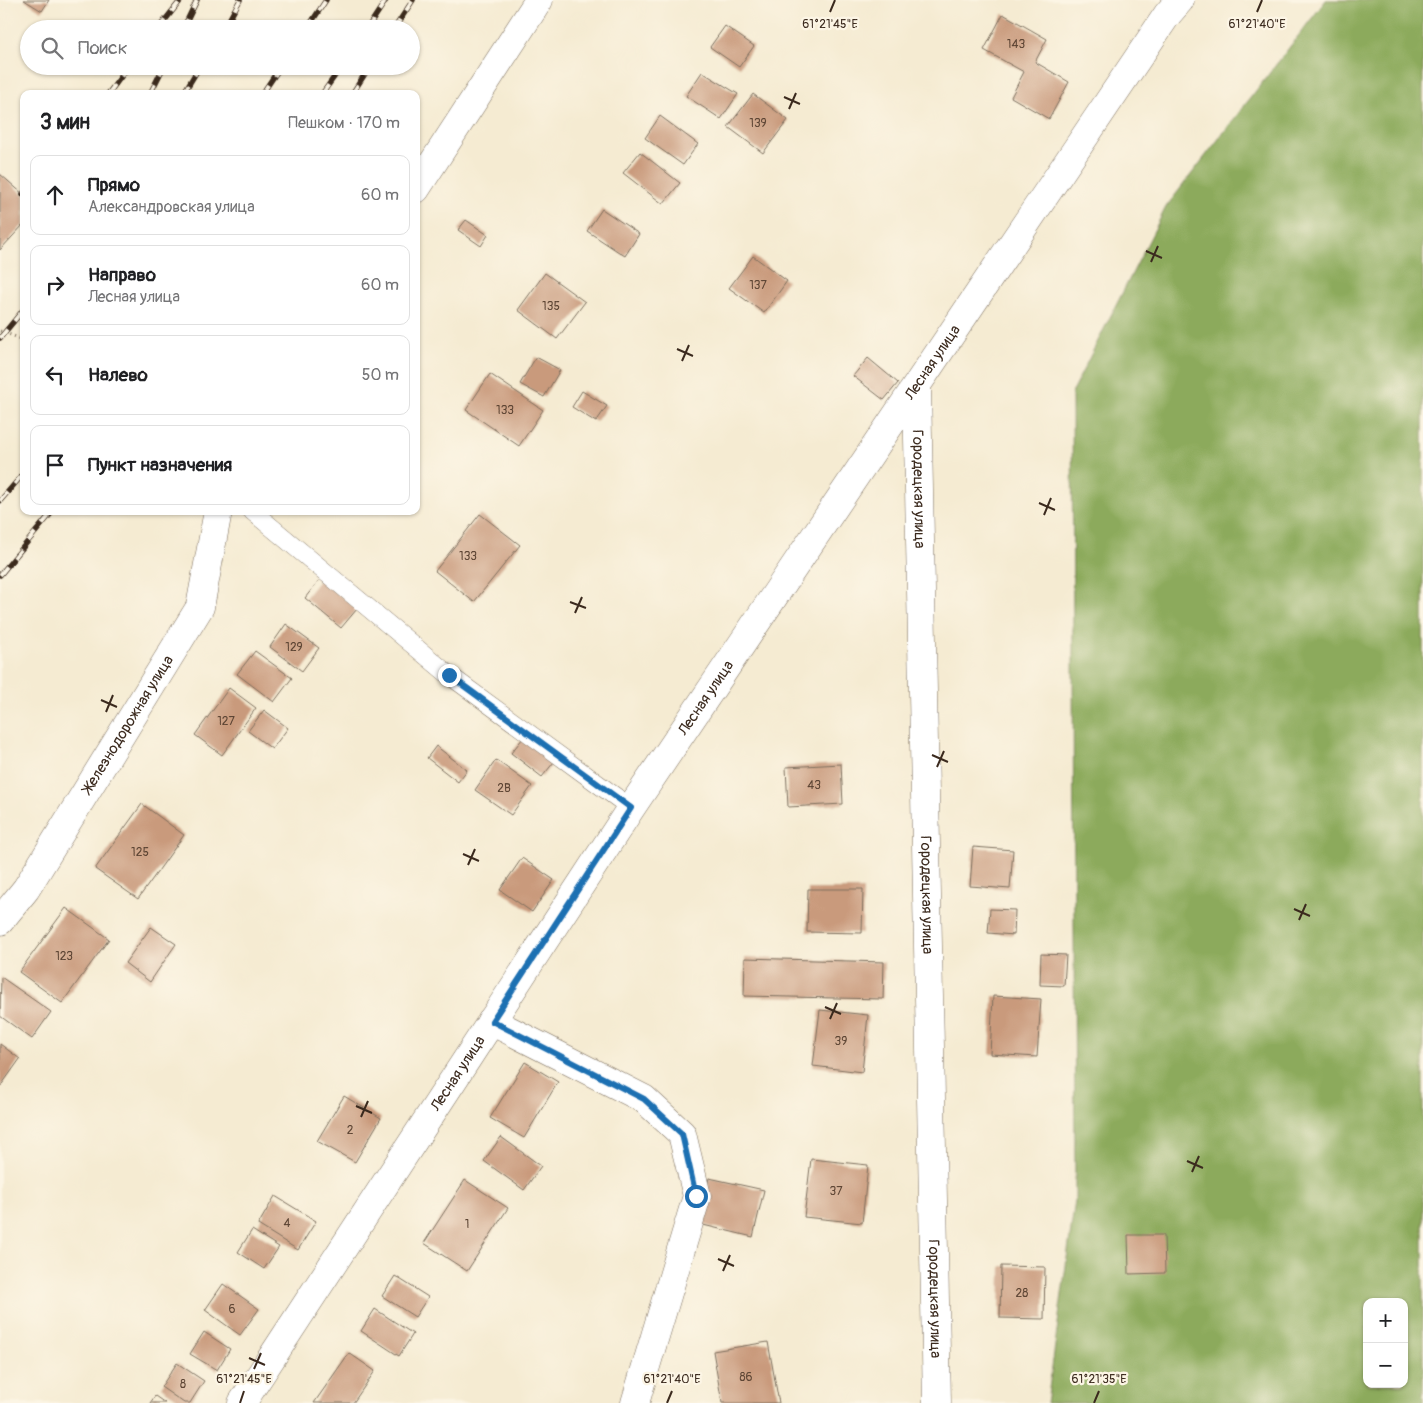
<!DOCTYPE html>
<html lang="ru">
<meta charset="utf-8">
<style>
body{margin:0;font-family:Pangolin,sans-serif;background:#f6f6f6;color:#202124}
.controls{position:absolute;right:15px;bottom:15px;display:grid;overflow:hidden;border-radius:10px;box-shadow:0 1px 4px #0004}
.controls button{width:45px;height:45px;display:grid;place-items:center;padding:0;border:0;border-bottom:1px solid #e0e0e0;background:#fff;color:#202124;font:25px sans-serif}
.stop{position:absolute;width:15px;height:15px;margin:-11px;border:4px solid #1f6fb2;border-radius:50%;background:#fff}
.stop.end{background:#1f6fb2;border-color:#fff;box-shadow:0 1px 5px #0008}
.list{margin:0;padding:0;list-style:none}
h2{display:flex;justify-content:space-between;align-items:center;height:65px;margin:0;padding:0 20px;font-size:21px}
h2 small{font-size:16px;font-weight:400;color:#757577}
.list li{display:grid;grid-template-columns:32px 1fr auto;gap:15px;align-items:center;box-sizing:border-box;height:80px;margin:0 10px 10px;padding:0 10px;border:1px solid #e0e0e0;border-radius:10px}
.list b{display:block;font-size:19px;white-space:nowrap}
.list p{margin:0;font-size:16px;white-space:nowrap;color:#757577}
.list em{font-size:16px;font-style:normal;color:#757577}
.icon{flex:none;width:28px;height:28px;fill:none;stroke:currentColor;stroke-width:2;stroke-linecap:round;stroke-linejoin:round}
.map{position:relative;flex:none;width:1423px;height:1403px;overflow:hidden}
.search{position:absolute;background:#fff;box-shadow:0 1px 4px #0004;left:20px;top:20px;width:400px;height:55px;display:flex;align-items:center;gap:12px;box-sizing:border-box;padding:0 18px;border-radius:28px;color:#757577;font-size:19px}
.panel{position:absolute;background:#fff;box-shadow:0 1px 4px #0004;left:20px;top:90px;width:400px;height:425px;border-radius:10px}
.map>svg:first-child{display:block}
.forest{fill:#8caa5c;stroke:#646a3d;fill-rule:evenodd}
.building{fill:#c99a7b}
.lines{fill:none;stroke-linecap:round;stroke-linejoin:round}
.lane-casing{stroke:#7c6e5d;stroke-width:19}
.street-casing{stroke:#7c6e5d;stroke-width:29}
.path{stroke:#7c6e5d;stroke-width:3;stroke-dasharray:1 4;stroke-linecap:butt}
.lane{stroke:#fff;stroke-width:18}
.street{stroke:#fff;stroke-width:28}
.rail-casing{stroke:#3b2a1e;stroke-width:5.5}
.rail{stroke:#fcf5e5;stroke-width:4;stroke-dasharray:11;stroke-linecap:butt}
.route{stroke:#1f6fb2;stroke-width:6}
.ticks{fill:none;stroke:#3b2a1e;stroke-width:2}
.labels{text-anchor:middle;stroke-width:4.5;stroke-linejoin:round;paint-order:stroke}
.number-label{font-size:12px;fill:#5e4635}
.street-label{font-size:15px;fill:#3b2a1e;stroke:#fcf5e5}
.ticks-label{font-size:12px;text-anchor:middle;fill:#3b2a1e;stroke:#fcf5e5;stroke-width:4.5;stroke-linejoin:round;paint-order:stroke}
</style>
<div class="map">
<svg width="1423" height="1403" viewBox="0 0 1423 1403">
<rect width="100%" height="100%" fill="#fcf5e5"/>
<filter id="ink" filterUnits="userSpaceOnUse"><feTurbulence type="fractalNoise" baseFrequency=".02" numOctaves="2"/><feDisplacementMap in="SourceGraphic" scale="10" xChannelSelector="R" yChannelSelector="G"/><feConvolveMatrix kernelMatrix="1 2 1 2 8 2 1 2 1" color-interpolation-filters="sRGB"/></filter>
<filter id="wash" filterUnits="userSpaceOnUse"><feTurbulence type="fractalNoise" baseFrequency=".0096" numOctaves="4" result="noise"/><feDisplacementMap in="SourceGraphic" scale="20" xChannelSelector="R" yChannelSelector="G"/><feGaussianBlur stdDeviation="1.12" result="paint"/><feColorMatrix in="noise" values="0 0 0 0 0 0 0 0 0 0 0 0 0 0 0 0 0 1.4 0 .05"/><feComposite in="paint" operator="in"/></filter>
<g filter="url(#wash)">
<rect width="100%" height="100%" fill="#f5ebd2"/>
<!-- forest -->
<path class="forest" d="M1326,0H1423V1403H1047L1075,1200L1072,392L1166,207ZM1367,1302H1404V1384H1367Z"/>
<g id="blocks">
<!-- building -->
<g class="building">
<path d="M24,0H49L42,11Z"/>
<path d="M1003,14L1047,39L1035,62L1069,82L1049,119L1011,97L1024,72L984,50Z"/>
<path d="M725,26L754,46L739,67L710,47Z"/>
<path d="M702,72L738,94L721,119L686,96Z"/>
<path d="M753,94L788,120L763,153L728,127Z"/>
<path d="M660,116L698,144L683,165L645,138Z"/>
<path d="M640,152L680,183L663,204L623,173Z"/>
<path d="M0,174L24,195V224L0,250Z"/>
<path d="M602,209L639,234L625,256L587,231Z"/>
<path d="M466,220L488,235L481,246L458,230Z"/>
<path d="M753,256L787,281L764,313L729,288Z"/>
<path d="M545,273L585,302L557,339L518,310Z"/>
<path d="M536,357L560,370L544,397L520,384Z"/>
<path d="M868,358L898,383L884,400L853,376Z"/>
<path d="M490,374L543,410L519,446L466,410Z"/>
<path d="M582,391L607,406L596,422L572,407Z"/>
<path d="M480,514L520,545L474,602L435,571Z"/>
<path d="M320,579L357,609L341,628L305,598Z"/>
<path d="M286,624L319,648L302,671L270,647Z"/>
<path d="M255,651L292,678L274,702L237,674Z"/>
<path d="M229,688L256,708L222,755L195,735Z"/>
<path d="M264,710L288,728L272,749L248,731Z"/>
<path d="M523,738L554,762L542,777L511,753Z"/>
<path d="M436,746L467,770L458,782L427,758Z"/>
<path d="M496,760L532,786L511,815L475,790Z"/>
<path d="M841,764L843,804L788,807L786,767Z"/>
<path d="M142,804L184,835L138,899L95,869Z"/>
<path d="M973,847L1013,850L1010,889L970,886Z"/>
<path d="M522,858L554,880L532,912L500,890Z"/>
<path d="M808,889H863L862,933L807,932Z"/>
<path d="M66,908L109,939L62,1003L19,972Z"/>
<path d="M990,909L1015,910L1014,935L988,933Z"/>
<path d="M151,927L176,944L150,982L125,963Z"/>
<path d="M1041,954L1066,955L1064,986L1040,985Z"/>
<path d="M745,958L884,962L883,999L744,996Z"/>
<path d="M1,977L51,1012L32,1039L0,1016Z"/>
<path d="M993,996L1041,999L1037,1057L990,1054Z"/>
<path d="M820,1010L868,1015L862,1072L813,1066Z"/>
<path d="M0,1044L20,1059L0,1087Z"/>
<path d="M525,1062L558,1082L524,1138L490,1118Z"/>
<path d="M344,1096L381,1118L355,1162L317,1141Z"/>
<path d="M501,1137L541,1166L524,1190L484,1161Z"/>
<path d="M811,1159L868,1165L862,1223L804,1217Z"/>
<path d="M709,1178L764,1190L753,1237L699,1224Z"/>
<path d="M465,1180L508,1208L467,1271L424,1243Z"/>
<path d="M275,1196L316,1221L298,1250L258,1225Z"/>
<path d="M252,1230L279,1247L264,1269L238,1252Z"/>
<path d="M1128,1235H1164L1165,1273L1129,1274Z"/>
<path d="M1001,1266L1045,1267L1044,1319L1000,1318Z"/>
<path d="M395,1276L428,1297L415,1317L382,1296Z"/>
<path d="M223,1284L259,1309L240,1335L205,1310Z"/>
<path d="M375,1309L413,1334L399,1356L361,1331Z"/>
<path d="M204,1332L230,1349L217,1370L190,1354Z"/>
<path d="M768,1342L779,1403H722L713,1351Z"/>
<path d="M349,1353L375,1371L353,1403H314Z"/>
<path d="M177,1363L204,1381L190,1403H184L161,1387Z"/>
<path d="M155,1396L165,1403H150Z"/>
</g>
</g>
</g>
<g filter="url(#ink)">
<use href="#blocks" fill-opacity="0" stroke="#7c6e5d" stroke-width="1"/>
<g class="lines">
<defs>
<path id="lane" d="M252,511L449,675L631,808"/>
<g id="street">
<path d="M416,189L539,0"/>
<path id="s1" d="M917,387L937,1403"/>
<path id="s2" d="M0,921L26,889L200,607L218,511"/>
<path d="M491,1021L644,1099L682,1134L697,1196L635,1403"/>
<path id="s3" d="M242,1403L631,808L1167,15L1180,0"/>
</g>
</defs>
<!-- lane casing -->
<use href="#lane" class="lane-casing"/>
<!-- street casing -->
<use href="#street" class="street-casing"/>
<!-- path -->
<path class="path" d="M0,331L24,340"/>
<!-- lane -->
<use href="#lane" class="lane"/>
<!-- street -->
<use href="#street" class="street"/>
<defs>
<g id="rail">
<path d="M158,29L181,0"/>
<path d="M183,29L197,0"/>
<path d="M224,29L240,0"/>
<path d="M307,29L326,0"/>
<path d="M367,29L386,0"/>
<path d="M394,29L413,0"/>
<path d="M108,94L129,66"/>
<path d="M150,94L164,66"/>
<path d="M183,94L200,66"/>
<path d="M262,94L281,66"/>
<path d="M322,94L342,66"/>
<path d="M352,94L370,66"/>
<path d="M23,194L24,193"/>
<path d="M0,338L24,309"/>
<path d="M0,501L24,473"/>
<path d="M0,575L53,511"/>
</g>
</defs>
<!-- rail casing -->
<use href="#rail" class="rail-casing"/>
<!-- rail -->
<use href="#rail" class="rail"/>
</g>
</g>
<g class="lines" filter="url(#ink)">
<!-- route -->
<path class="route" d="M449,675L631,808L492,1021L644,1099L682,1134L696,1196"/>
</g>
<!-- ticks -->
<path class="ticks" d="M830,12L835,0M1257,12L1262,0M784,97L800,104M789,109L796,93M1146,251L1162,258M1151,262L1158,246M677,349L693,356M682,361L689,345M1039,503L1055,510M1044,515L1051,498M570,602L586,608M575,613L582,597M101,700L117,707M106,712L113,695M932,755L948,762M937,767L944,751M463,854L479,861M468,865L475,849M1294,909L1310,916M1299,920L1306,904M825,1007L841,1014M830,1019L837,1003M356,1106L372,1113M361,1117L368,1101M1187,1161L1203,1168M1192,1172L1199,1156M718,1259L734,1266M723,1271L730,1255M249,1358L265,1365M254,1369L261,1353M240,1403L244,1391M667,1403L672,1391M1094,1403L1099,1391"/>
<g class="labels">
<!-- number labels -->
<g class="number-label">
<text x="1016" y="48">143</text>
<text x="758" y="127">139</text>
<text x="758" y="289">137</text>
<text x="551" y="310">135</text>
<text x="505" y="414">133</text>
<text x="468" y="560">133</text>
<text x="294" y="651">129</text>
<text x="226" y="725">127</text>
<text x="814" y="789">43</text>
<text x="504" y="792">2В</text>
<text x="140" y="856">125</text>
<text x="64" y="960">123</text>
<text x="841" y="1045">39</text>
<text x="350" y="1134">2</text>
<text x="836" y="1195">37</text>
<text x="287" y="1227">4</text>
<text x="467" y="1228">1</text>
<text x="1022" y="1297">28</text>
<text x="232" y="1313">6</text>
<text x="746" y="1381">86</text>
<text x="183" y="1388">8</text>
</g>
<!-- street labels -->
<g class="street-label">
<text dy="5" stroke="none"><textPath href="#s3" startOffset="1249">Лесная улица</textPath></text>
<text dy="5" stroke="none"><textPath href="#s1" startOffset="102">Городецкая улица</textPath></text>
<text dy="5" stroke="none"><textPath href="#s3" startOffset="844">Лесная улица</textPath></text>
<text dy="5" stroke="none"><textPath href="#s2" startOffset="235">Железнодорожная улица</textPath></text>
<text dy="5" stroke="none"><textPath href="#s1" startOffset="508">Городецкая улица</textPath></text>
<text dy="5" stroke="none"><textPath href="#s3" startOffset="394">Лесная улица</textPath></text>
<text dy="5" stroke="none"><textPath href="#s1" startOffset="912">Городецкая улица</textPath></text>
</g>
</g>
<g class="ticks-label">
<text x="830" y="28">61°21'45"E</text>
<text x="1257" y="28">61°21'40"E</text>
<text x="244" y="1383">61°21'45"E</text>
<text x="672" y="1383">61°21'40"E</text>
<text x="1099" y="1383">61°21'35"E</text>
</g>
</svg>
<div class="controls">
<button>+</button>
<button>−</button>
</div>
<div class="stop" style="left:696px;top:1196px"></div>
<div class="stop end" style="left:449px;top:675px"></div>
<div class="search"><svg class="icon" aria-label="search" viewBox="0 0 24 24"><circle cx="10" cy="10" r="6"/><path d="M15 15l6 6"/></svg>Поиск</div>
<section class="panel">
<h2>3 мин<small>Пешком · 170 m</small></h2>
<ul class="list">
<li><svg class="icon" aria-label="ahead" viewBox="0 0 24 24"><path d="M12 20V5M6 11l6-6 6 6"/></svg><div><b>Прямо</b><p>Александровская улица</p></div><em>60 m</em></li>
<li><svg class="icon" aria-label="right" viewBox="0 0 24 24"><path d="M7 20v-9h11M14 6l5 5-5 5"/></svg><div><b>Направо</b><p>Лесная улица</p></div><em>60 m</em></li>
<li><svg class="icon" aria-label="left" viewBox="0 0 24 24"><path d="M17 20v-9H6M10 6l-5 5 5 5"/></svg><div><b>Налево</b></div><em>50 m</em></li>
<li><svg class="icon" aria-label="arrive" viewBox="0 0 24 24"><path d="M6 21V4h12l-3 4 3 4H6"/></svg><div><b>Пункт назначения</b></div></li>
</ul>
</section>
</div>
